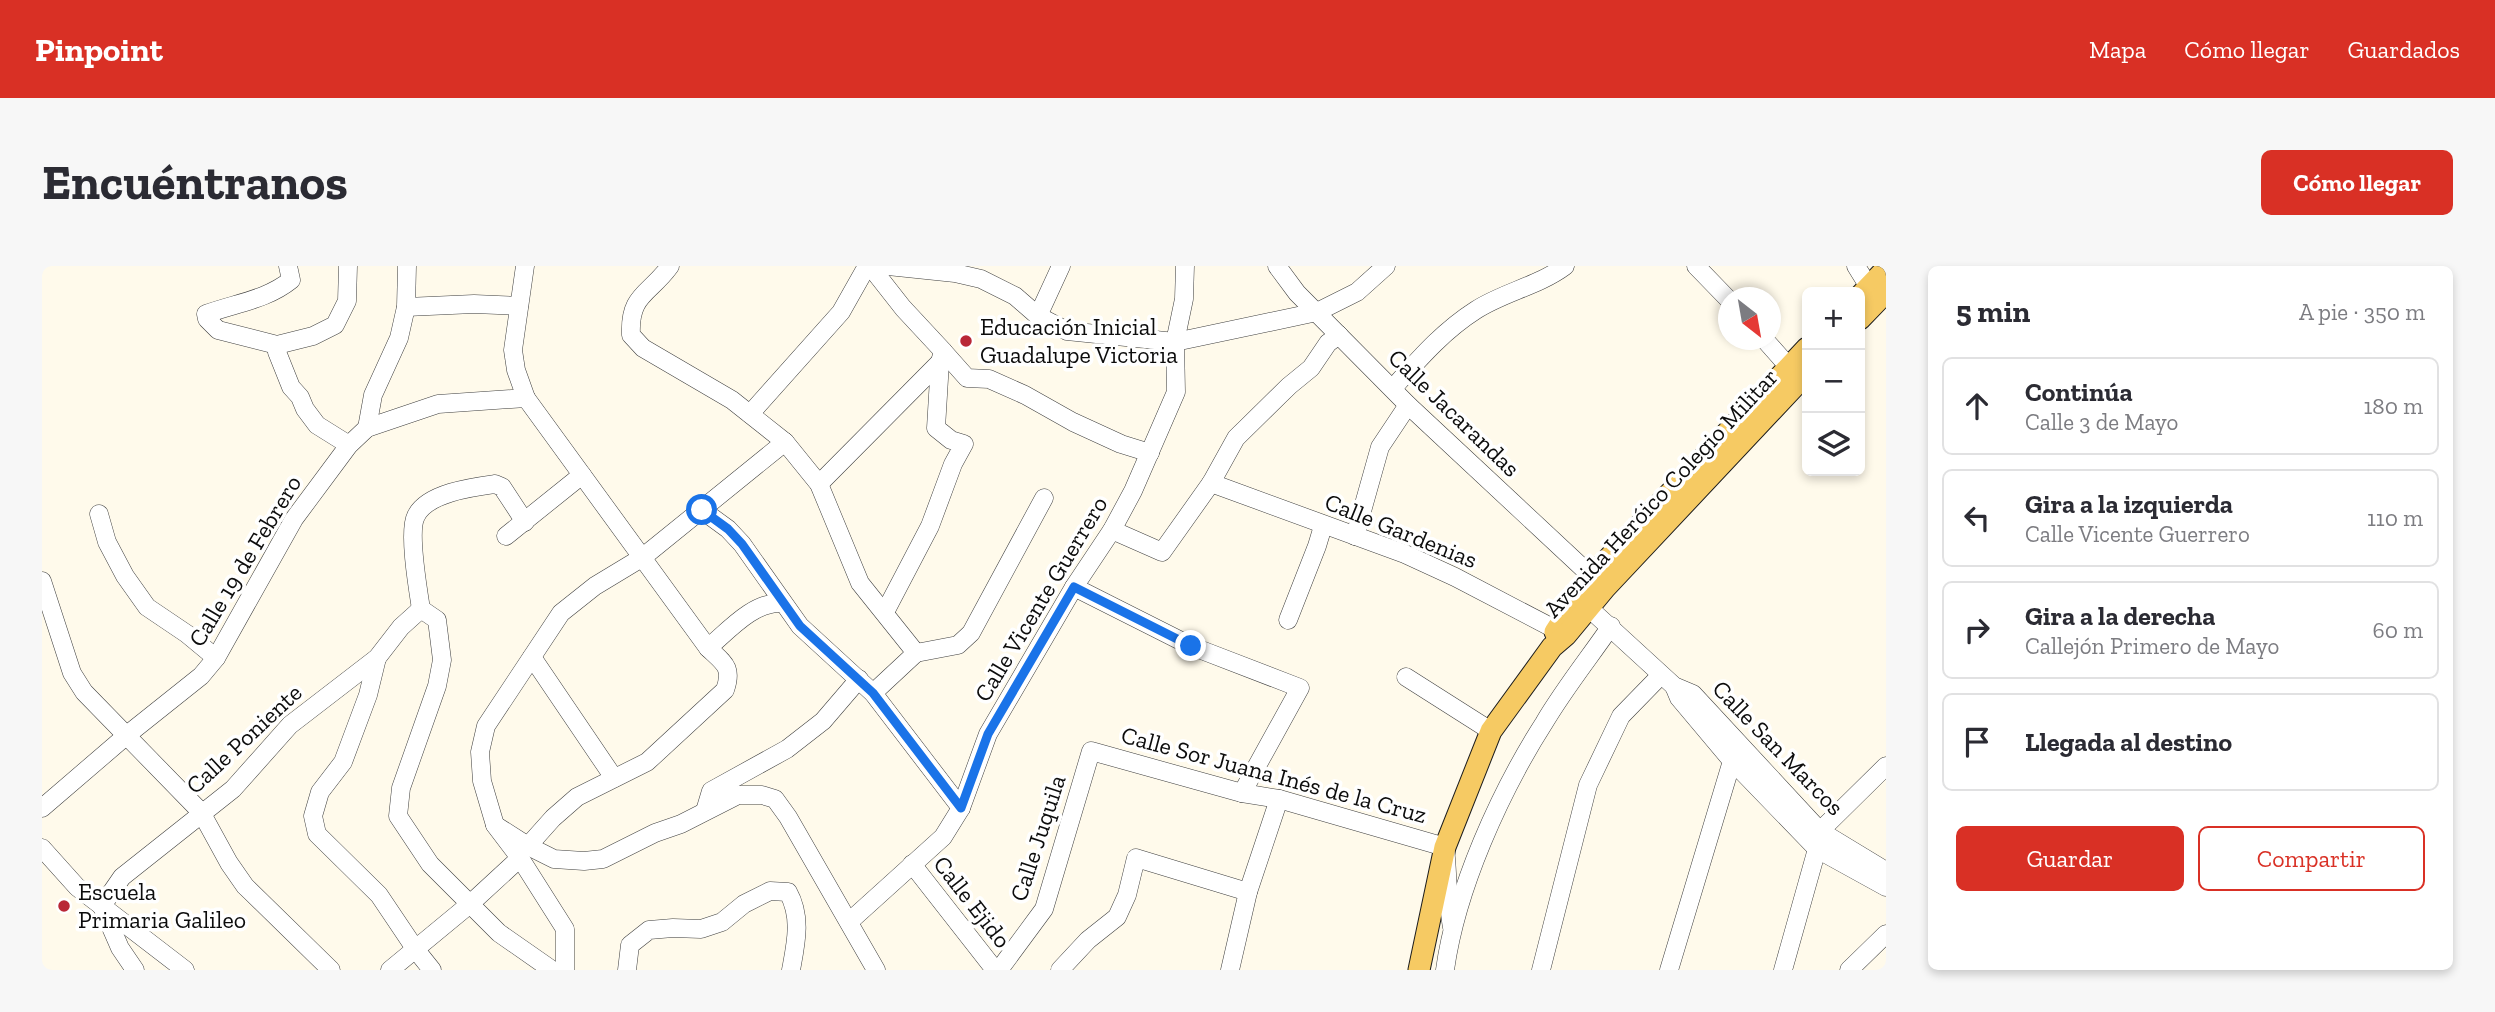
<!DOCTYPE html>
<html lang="es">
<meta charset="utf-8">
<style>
body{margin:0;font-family:"Zilla Slab",serif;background:#f7f7f7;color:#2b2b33}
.controls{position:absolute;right:21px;top:21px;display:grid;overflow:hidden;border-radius:10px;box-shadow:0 4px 10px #0003}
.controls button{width:63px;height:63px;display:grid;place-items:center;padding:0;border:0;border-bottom:2px solid #e1e1e2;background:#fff;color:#2b2b33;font:35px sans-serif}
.compass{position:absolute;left:1676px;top:21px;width:63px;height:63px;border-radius:50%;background:#fff;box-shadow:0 4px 10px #0003;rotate:149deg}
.stop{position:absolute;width:21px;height:21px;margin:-16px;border:5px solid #1a73e8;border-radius:50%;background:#fff}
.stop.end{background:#1a73e8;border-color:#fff;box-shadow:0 2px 7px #0008}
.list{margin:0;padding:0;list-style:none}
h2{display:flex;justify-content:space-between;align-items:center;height:91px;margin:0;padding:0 28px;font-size:30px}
h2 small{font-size:23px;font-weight:400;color:#7c7c81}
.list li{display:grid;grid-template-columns:46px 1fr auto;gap:21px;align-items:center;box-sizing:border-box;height:98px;margin:0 14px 14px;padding:0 14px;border:2px solid #e1e1e2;border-radius:10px}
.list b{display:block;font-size:26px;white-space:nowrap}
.list p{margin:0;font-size:23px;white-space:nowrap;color:#7c7c81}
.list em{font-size:23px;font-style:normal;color:#7c7c81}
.actions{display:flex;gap:14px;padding:21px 28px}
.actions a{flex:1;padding:16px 0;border:2px solid #d93025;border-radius:10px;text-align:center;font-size:24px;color:#d93025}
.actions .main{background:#d93025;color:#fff}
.icon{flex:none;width:38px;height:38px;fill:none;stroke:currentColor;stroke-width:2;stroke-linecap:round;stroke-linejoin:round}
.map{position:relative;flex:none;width:1844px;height:704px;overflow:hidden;border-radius:10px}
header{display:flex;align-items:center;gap:42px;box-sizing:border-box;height:98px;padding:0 35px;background:#d93025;color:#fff}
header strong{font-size:33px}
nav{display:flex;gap:38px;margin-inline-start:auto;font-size:24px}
.intro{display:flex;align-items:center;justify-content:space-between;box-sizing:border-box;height:168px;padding:0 42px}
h1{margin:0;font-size:49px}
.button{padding:18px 32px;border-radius:10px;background:#d93025;color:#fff;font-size:24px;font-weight:700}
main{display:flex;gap:42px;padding:0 42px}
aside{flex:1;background:#fff;border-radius:10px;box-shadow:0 4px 10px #0003}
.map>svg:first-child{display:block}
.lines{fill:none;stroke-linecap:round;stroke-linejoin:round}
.minor-casing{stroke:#3f3f3f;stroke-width:19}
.major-casing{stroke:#1d1d1d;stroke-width:23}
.minor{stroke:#fff;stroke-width:18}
.major{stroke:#f6ca63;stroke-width:21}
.route{stroke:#1a73e8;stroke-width:9}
.poi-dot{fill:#b92736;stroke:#fff;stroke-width:2.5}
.labels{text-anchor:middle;stroke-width:7;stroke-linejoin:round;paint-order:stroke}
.poi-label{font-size:24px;fill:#0c0c0c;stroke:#fff;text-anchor:start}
.street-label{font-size:24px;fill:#0c0c0c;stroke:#fff}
</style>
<header>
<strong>Pinpoint</strong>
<nav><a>Mapa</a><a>Cómo llegar</a><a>Guardados</a></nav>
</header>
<div class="intro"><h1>Encuéntranos</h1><a class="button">Cómo llegar</a></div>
<main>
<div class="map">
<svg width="1844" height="704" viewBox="0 0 1844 704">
<rect width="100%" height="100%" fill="#fffaeb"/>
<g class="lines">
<defs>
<g id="minor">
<path d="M246,0L249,14C224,34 194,37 164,48L165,53L176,64L235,79L271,70L293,59L305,35L306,0"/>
<path d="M628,0C607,29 587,28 589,69L601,82L690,134L743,176L777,218L818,317L874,387"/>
<path d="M828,0L861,42L901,85L898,96L894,162L909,174L922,178L911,198L888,260L843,346"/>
<path d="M846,0L913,7L939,13L973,30L996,50L1025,65L1133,76L1275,46L1315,26L1344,0"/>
<path d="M1235,0L1255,27L1366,139L1560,320"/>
<path d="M1654,0L1686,33"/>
<path d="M1814,0L1827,21L1836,30"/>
<path d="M364,41L432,38L477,40"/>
<path d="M996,50L1019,0"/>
<path d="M1723,74L1747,101"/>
<path d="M235,79V86L249,121L258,131L263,143L275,159L307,179"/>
<path d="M901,85L925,112L947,113L983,129L1031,156L1079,178L1108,187"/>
<path d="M1351,122C1377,93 1401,65 1434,44C1462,26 1496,20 1523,0"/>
<path d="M708,148L799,46L825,0"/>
<path d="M325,162L331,129L357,72L364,41L365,0"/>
<path d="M1169,217L1363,288L1413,311L1524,369"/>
<path d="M777,218L898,96"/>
<path d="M660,244L686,263L700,278L758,360L831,427L919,542"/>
<path d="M57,248L65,276L83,310L105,341L145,368L174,392"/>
<path d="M483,256L460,221L453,218C431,221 385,227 374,250C366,265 376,324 379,343L395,354L400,394L395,420L359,522L356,550L388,598L457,667L510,704"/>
<path d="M1070,264L1120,286L1169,217L1194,172L1247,120L1269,102L1286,77L1297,69"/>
<path d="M464,270L540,209"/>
<path d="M1313,270L1338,181L1366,139"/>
<path d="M0,315L30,407L42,426L159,546L187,597L203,620L289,704"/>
<path d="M1032,321L1149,380L1258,422L1200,527"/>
<path d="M1537,333L1632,420L1651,428L1778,565L1844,605"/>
<path d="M1246,354L1275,280L1281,260"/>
<path d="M666,382C686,365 712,335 740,337"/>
<path d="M874,387L916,379L929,367L1002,232"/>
<path d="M490,391L572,512"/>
<path d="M335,392L326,429L301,496L278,526L271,550L275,568L337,629L374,684L390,704"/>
<path d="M1364,411L1449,465"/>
<path d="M1632,420L1637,432L1690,495L1775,583L1844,621"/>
<path d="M831,427L874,387"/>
<path d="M0,542L85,469L159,410L174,392L252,253L307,179L325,162L396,138L484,132"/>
<path d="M663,545L669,525L745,483L781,455L817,413"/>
<path d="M453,559L486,580L511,552L535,531L605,496L683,424C691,401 682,397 666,382L484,132L474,104L471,84L483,0"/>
<path d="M1778,565L1844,500"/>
<path d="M486,580L512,593L542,595L561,593L613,567L639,558L696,529H720L733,533L746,551L834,704"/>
<path d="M0,582L35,621L143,704"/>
<path d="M870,598L953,704"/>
<path d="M60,640L80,611L191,523L248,459L335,392L359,361L379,343"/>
<path d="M61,643L78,682L93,704"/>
<path d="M808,655L901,571L919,542L946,468L1032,321L1070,264L1091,225L1134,126L1133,76L1142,33L1143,0"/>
<path d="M348,704L428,638L478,592"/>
<path d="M523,704V663L478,592L453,559L440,515L438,486L444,460L519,347L553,320L601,291L743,176"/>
<path d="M585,704L588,679L607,664L631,662L659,663L680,656L702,638L728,625L746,626C760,651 754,677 749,704"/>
<path d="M957,704L1002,643L1049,485L1200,527L1237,533L1403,581C1406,608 1405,634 1410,661"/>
<path d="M1018,704L1046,674L1075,651L1085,629L1094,592L1206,626"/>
<path d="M1188,704L1206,626L1237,533"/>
<path d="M1403,704C1414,623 1458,526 1502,457C1522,423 1547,392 1569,360"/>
<path d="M1499,704L1546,519L1579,450L1619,409"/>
<path d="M1627,704L1690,495"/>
<path d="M1741,704L1775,583"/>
<path d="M1807,704L1844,668"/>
</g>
<g id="major">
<path d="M1818,30L1844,3"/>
<path d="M1818,53L1844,26"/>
<path d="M1513,366L1549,311L1765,82"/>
<path d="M1377,704L1403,581L1449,465L1510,381L1524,369L1563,322L1765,107"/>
</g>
</defs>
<!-- minor casing -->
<use href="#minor" class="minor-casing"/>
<!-- major casing -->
<use href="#major" class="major-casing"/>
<!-- minor -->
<use href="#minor" class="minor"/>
<!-- major -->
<use href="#major" class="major"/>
</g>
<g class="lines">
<!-- route -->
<path class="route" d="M660,244L686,263L700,278L758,360L831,427L919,542L946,468L1032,321L1149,380"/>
</g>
<!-- markers -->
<g class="poi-dot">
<circle cx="924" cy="75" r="7"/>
<circle cx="22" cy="640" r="7"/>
</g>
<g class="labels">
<!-- poi labels -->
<g class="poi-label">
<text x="938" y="69">Educación Inicial<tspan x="938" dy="28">Guadalupe Victoria</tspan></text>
<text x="36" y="634">Escuela<tspan x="36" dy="28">Primaria Galileo</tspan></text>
</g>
<!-- street labels -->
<g class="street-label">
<text transform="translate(1412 147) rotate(44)" y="8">Calle Jacarandas</text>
<text transform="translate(1619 227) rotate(-47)" y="8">Avenida Heróico Colegio Militar</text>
<text transform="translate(1359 265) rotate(22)" y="8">Calle Gardenias</text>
<text transform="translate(203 295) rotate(-59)" y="8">Calle 19 de Febrero</text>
<text transform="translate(999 333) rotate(-59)" y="8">Calle Vicente Guerrero</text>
<text transform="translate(202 473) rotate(-43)" y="8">Calle Poniente</text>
<text transform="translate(1736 482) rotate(46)" y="8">Calle San Marcos</text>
<text transform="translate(1232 509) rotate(15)" y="8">Calle Sor Juana Inés de la Cruz</text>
<text transform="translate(996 572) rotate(-72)" y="8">Calle Juquila</text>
<text transform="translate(930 636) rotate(52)" y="8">Calle Ejido</text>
</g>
</g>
</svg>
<div class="controls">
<button>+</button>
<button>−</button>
<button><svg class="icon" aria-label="layers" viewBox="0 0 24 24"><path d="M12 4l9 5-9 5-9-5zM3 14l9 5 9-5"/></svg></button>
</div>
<svg class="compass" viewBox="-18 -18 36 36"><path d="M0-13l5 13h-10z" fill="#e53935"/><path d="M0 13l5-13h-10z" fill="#7c7c81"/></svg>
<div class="stop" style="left:660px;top:244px"></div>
<div class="stop end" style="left:1149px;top:380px"></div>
</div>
<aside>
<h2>5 min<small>A pie · 350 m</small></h2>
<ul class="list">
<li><svg class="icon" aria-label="ahead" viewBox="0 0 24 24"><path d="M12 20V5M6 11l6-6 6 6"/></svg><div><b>Continúa</b><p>Calle 3 de Mayo</p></div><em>180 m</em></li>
<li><svg class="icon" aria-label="left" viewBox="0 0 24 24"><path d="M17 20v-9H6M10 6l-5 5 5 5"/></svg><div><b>Gira a la izquierda</b><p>Calle Vicente Guerrero</p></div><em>110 m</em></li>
<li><svg class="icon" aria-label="right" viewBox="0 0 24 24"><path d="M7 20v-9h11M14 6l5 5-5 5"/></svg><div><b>Gira a la derecha</b><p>Callejón Primero de Mayo</p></div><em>60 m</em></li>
<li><svg class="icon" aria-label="arrive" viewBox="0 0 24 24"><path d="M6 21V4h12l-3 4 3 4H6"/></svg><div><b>Llegada al destino</b></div></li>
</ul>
<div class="actions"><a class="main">Guardar</a><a>Compartir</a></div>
</aside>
</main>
